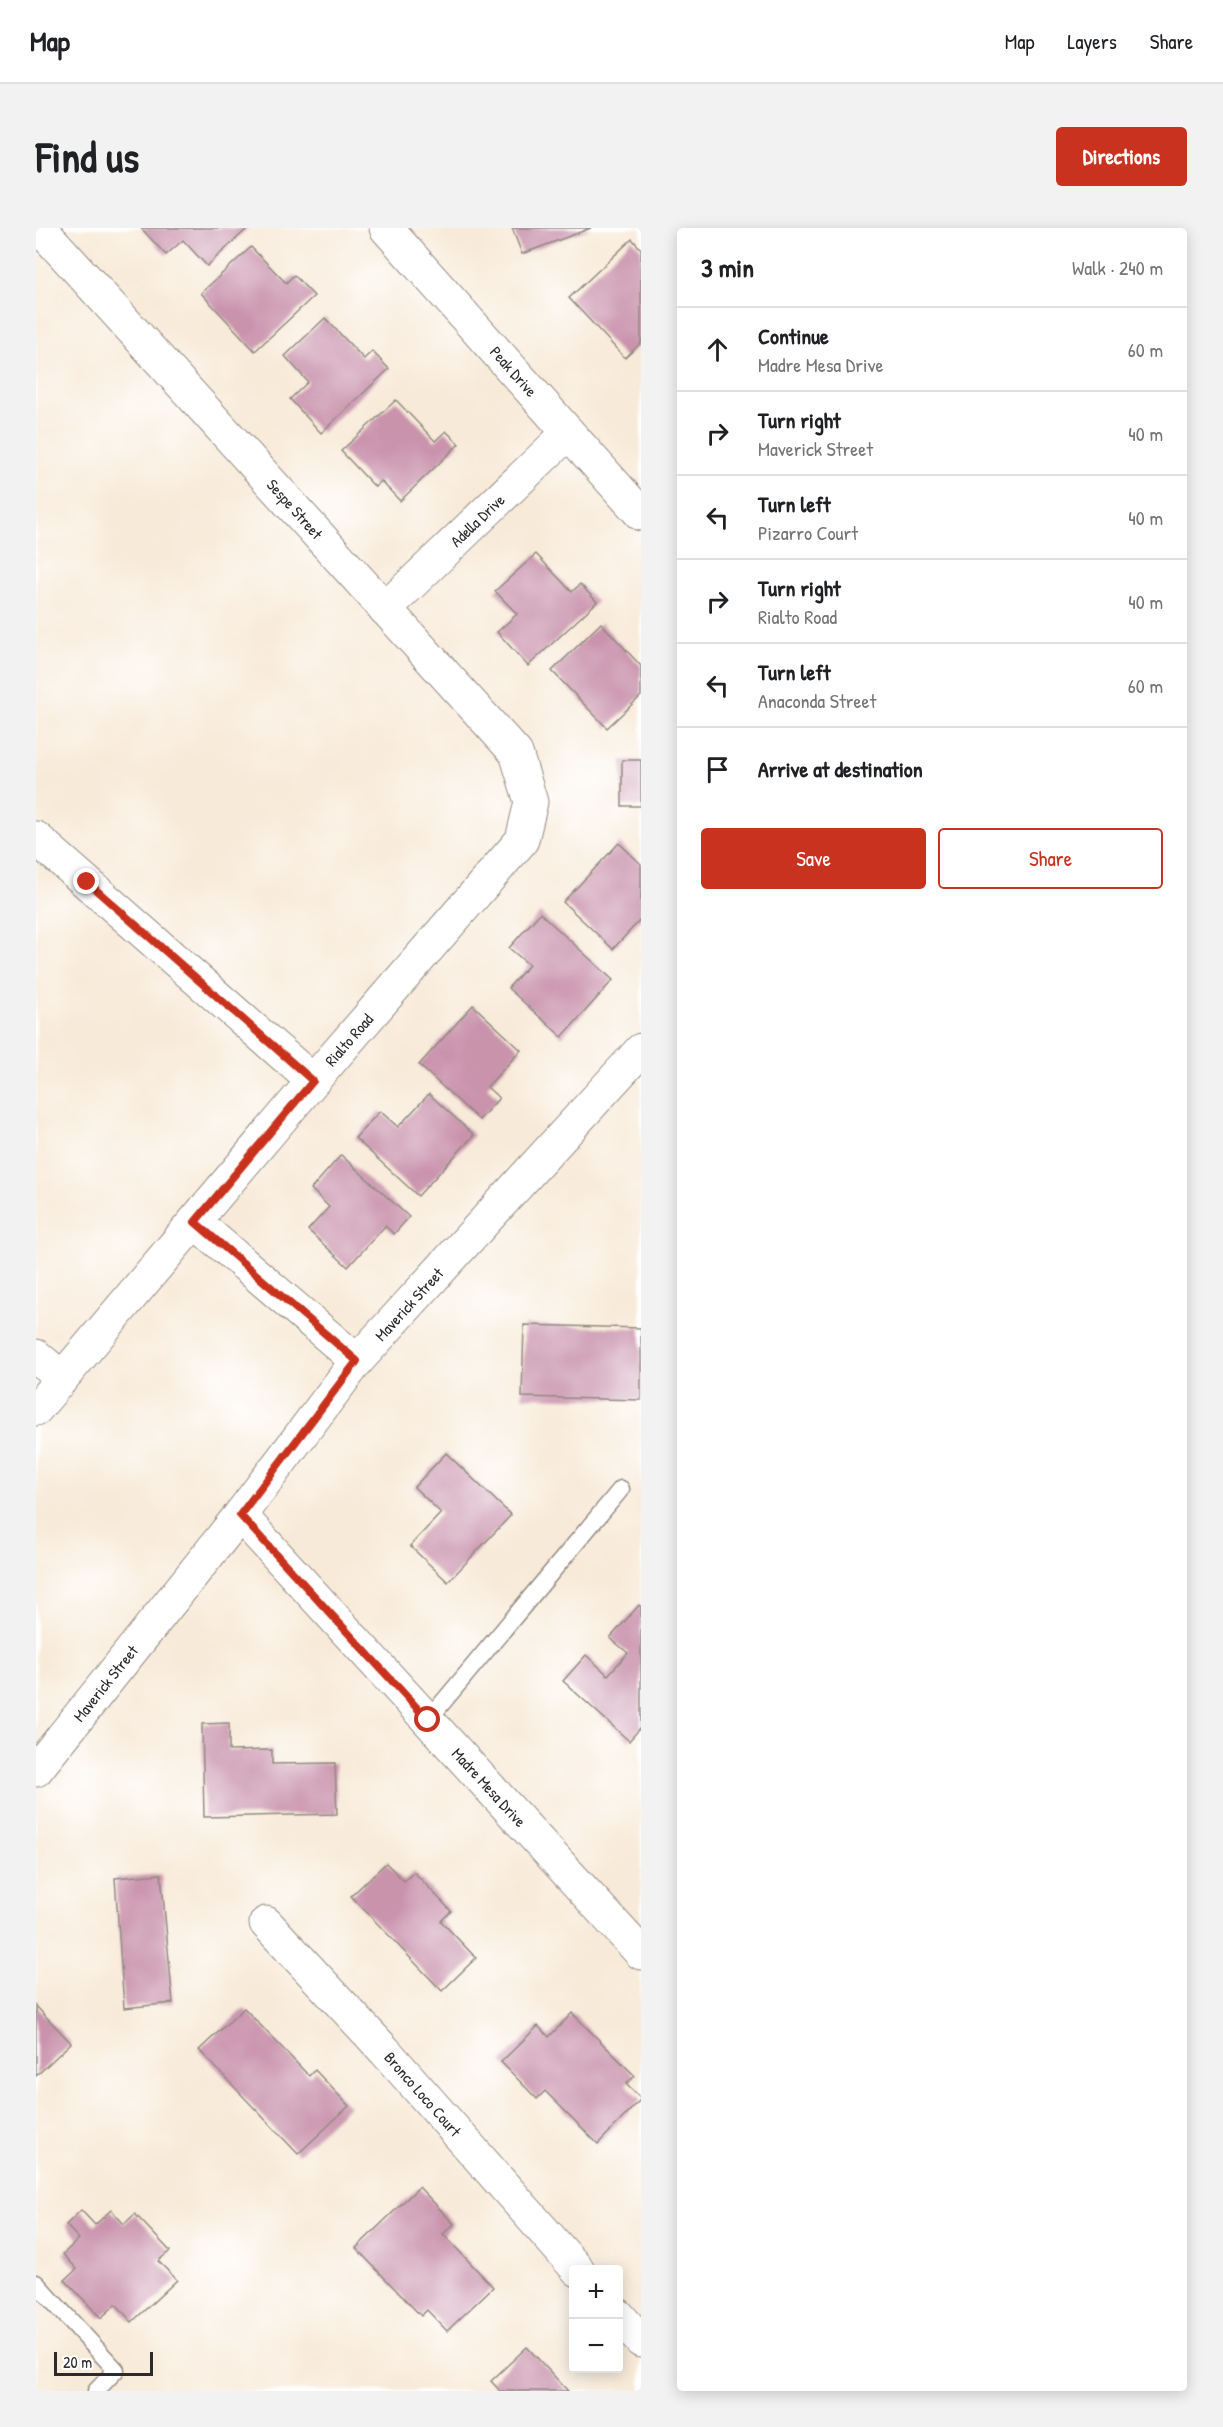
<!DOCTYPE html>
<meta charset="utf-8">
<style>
body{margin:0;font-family:"Patrick Hand",sans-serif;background:#f2f2f2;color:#202124}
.controls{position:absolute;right:18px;bottom:18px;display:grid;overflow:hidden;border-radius:6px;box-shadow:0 3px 15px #0003}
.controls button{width:54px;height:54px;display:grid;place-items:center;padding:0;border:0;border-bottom:2px solid #e0e0e0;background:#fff;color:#202124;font:30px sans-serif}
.scale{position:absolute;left:18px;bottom:15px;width:99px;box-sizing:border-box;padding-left:6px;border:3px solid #2b2b2b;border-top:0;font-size:16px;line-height:21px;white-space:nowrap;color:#2b2b2b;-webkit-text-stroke:4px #fff;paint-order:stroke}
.stop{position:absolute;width:18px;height:18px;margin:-14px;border:4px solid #c8321e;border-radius:50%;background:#fff}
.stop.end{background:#c8321e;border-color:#fff;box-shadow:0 2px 6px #0008}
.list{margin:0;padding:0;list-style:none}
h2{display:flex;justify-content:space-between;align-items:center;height:78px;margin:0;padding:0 24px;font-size:26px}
h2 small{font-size:20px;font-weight:400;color:#757577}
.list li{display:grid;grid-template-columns:39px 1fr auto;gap:18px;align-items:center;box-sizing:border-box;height:84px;padding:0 24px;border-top:2px solid #e0e0e0}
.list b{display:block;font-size:22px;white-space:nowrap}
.list p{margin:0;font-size:20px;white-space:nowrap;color:#757577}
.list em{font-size:20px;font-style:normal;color:#757577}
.actions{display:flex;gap:12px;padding:18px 24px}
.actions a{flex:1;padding:14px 0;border:2px solid #c8321e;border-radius:6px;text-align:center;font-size:21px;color:#c8321e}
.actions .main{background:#c8321e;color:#fff}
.icon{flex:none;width:33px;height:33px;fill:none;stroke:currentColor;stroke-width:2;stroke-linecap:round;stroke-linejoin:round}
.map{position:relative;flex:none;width:605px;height:2163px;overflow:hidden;border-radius:6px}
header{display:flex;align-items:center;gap:36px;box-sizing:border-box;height:84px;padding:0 30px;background:#fff;border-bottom:2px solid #e0e0e0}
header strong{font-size:28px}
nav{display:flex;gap:33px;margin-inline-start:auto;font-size:21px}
.intro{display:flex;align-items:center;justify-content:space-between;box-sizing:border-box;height:144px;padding:0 36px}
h1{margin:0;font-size:42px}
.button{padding:15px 27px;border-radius:6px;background:#c8321e;color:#fff;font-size:21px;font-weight:700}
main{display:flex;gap:36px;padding:0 36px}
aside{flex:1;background:#fff;border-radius:6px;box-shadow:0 3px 15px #0003}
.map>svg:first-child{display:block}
.building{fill:#c993ac}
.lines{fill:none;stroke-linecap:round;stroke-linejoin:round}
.lane-casing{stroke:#928a82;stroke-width:19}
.street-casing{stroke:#928a82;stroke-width:35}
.secondary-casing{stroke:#928a82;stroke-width:35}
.lane{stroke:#fff;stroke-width:16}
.street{stroke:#fff;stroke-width:33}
.secondary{stroke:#fff;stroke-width:33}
.route{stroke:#c8321e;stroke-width:8}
.labels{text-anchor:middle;stroke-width:6;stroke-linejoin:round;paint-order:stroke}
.street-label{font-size:16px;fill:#2b2b2b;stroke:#fff}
</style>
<header>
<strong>Map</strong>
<nav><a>Map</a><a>Layers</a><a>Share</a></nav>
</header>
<div class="intro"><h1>Find us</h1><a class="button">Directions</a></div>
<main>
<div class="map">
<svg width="605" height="2163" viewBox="0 0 605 2163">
<rect width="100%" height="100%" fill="#fff"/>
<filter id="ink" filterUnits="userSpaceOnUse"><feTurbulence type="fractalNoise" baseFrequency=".0167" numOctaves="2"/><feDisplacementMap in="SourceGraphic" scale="12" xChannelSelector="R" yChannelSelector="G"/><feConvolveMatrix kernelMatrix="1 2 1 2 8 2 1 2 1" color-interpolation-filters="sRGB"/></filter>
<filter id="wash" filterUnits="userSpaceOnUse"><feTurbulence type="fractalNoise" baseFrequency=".008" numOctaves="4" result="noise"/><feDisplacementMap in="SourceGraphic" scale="24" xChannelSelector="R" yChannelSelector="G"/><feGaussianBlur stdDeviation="1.35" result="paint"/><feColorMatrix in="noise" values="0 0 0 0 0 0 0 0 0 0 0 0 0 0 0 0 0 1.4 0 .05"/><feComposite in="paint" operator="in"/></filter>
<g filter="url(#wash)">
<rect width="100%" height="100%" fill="#f8ead8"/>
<g id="blocks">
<!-- building -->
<g class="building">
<path d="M105,0H212L171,38L147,12L130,27Z"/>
<path d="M476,0H555L486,26Z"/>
<path d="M596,11L605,21V115L589,130L533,70Z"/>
<path d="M215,19L250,55L258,47L278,68L219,123L165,65Z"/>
<path d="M289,90L328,131L336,123L353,141L285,205L254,171L272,154L249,128Z"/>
<path d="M360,172L399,213L410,203L423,216L364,273L345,253L339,259L305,223Z"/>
<path d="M500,326L536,364L544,356L561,374L492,438L461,404L481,386L459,363Z"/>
<path d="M565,395L605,438V468L571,500L516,443Z"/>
<rect x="586" y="532" width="19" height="46"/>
<path d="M583,615L605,636V691L577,721L527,674Z"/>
<path d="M504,685L577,752L526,809L472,760L493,737L473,720Z"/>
<path d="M437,777L485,822L451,859L463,870L443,892L383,837Z"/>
<path d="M393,866L438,907L382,968L319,910L344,883L362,899Z"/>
<path d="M305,927L373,989L358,1006L349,998L312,1039L272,1002L293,979L275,961Z"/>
<path d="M488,1097L605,1100V1172L486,1169Z"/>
<path d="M410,1225L475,1287L412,1354L374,1318L405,1285L378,1259Z"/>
<path d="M603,1377L605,1379V1499L593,1513L527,1453L550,1427L572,1447L592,1425L574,1410Z"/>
<path d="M193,1495V1523L236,1522V1536L299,1535L301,1586L168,1589L166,1496Z"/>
<path d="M350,1635L368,1653L378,1644L415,1683L405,1693L440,1730L406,1763L315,1668Z"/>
<path d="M125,1646L137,1775L88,1780L79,1650Z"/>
<path d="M0,1778L35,1815L0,1848Z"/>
<path d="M208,1780L273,1848L279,1842L313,1878L262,1926L163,1822Z"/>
<path d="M536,1785L599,1848L590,1856L605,1871L562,1916L509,1863L501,1871L465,1834L502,1798L513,1809Z"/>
<path d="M383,1959L418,1996L407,2006L457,2059L411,2103L391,2082L385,2088L320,2020Z"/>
<path d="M45,1982L59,1997L75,1982L88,1996L99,1986L134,2023L122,2033L141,2052L96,2094L80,2076L65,2090L29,2052L41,2041L27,2026L43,2011L30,1997Z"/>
<path d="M491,2119L532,2163H464L455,2153Z"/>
</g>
</g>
</g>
<g filter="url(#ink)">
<use href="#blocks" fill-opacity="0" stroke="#928a82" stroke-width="1.5"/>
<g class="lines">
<defs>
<g id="lane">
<path d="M392,1492L585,1261"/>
<path d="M0,2055L80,2142L60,2163"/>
</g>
<g id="street">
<path id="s1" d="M349,381L532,205"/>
<path d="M0,610L277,853"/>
<path d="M159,994L321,1133"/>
<path d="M0,1128L25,1149"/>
<path id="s2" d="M0,1181L277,853L486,612L495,574L480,525L4,0"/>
<path id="s3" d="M204,1287L605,1725"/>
<path id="s4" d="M0,1542L204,1287L321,1133L605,822"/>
<path id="s5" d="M230,1695L349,1823L542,2042"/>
<path d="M582,2087L605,2113"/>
</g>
<g id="secondary">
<path id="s6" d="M350,0L605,286"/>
</g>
</defs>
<!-- lane casing -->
<use href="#lane" class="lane-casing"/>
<!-- street casing -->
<use href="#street" class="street-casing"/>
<!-- secondary casing -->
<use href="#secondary" class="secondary-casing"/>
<!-- lane -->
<use href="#lane" class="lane"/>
<!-- street -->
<use href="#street" class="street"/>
<!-- secondary -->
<use href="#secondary" class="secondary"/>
</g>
</g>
<g class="lines" filter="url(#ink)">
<!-- route -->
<path class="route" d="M51,654L277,853L159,994L321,1133L204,1287L392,1492"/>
</g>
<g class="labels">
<!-- street labels -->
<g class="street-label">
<text dy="6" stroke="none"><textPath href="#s6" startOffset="192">Peak Drive</textPath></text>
<text transform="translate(259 281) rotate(48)" y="6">Sespe Street</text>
<text dy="6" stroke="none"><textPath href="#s1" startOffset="128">Adella Drive</textPath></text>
<text dy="6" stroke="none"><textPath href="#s2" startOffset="484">Rialto Road</textPath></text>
<text dy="6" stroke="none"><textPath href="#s4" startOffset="597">Maverick Street</textPath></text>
<text dy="6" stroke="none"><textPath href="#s4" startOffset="111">Maverick Street</textPath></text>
<text dy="6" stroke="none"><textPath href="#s3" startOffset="369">Madre Mesa Drive</textPath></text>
<text dy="6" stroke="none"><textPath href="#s5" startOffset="232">Bronco Loco Court</textPath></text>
</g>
</g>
</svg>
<div class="controls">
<button>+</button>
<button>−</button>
</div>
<div class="scale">20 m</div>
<div class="stop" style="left:392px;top:1492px"></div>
<div class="stop end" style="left:51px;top:654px"></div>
</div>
<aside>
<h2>3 min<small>Walk · 240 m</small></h2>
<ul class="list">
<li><svg class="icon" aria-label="ahead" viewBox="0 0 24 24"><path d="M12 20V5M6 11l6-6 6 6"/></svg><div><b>Continue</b><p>Madre Mesa Drive</p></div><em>60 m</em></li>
<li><svg class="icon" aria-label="right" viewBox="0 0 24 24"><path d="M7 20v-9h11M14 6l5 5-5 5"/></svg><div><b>Turn right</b><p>Maverick Street</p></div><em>40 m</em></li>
<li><svg class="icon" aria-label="left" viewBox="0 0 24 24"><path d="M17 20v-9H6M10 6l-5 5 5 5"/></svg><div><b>Turn left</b><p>Pizarro Court</p></div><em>40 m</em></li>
<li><svg class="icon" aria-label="right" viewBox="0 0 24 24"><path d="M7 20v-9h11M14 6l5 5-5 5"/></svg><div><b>Turn right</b><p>Rialto Road</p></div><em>40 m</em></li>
<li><svg class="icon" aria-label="left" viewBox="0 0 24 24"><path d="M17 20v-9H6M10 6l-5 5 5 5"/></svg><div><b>Turn left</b><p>Anaconda Street</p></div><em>60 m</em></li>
<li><svg class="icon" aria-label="arrive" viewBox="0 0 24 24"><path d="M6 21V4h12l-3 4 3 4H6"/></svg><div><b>Arrive at destination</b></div></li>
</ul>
<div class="actions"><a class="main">Save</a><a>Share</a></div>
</aside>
</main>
